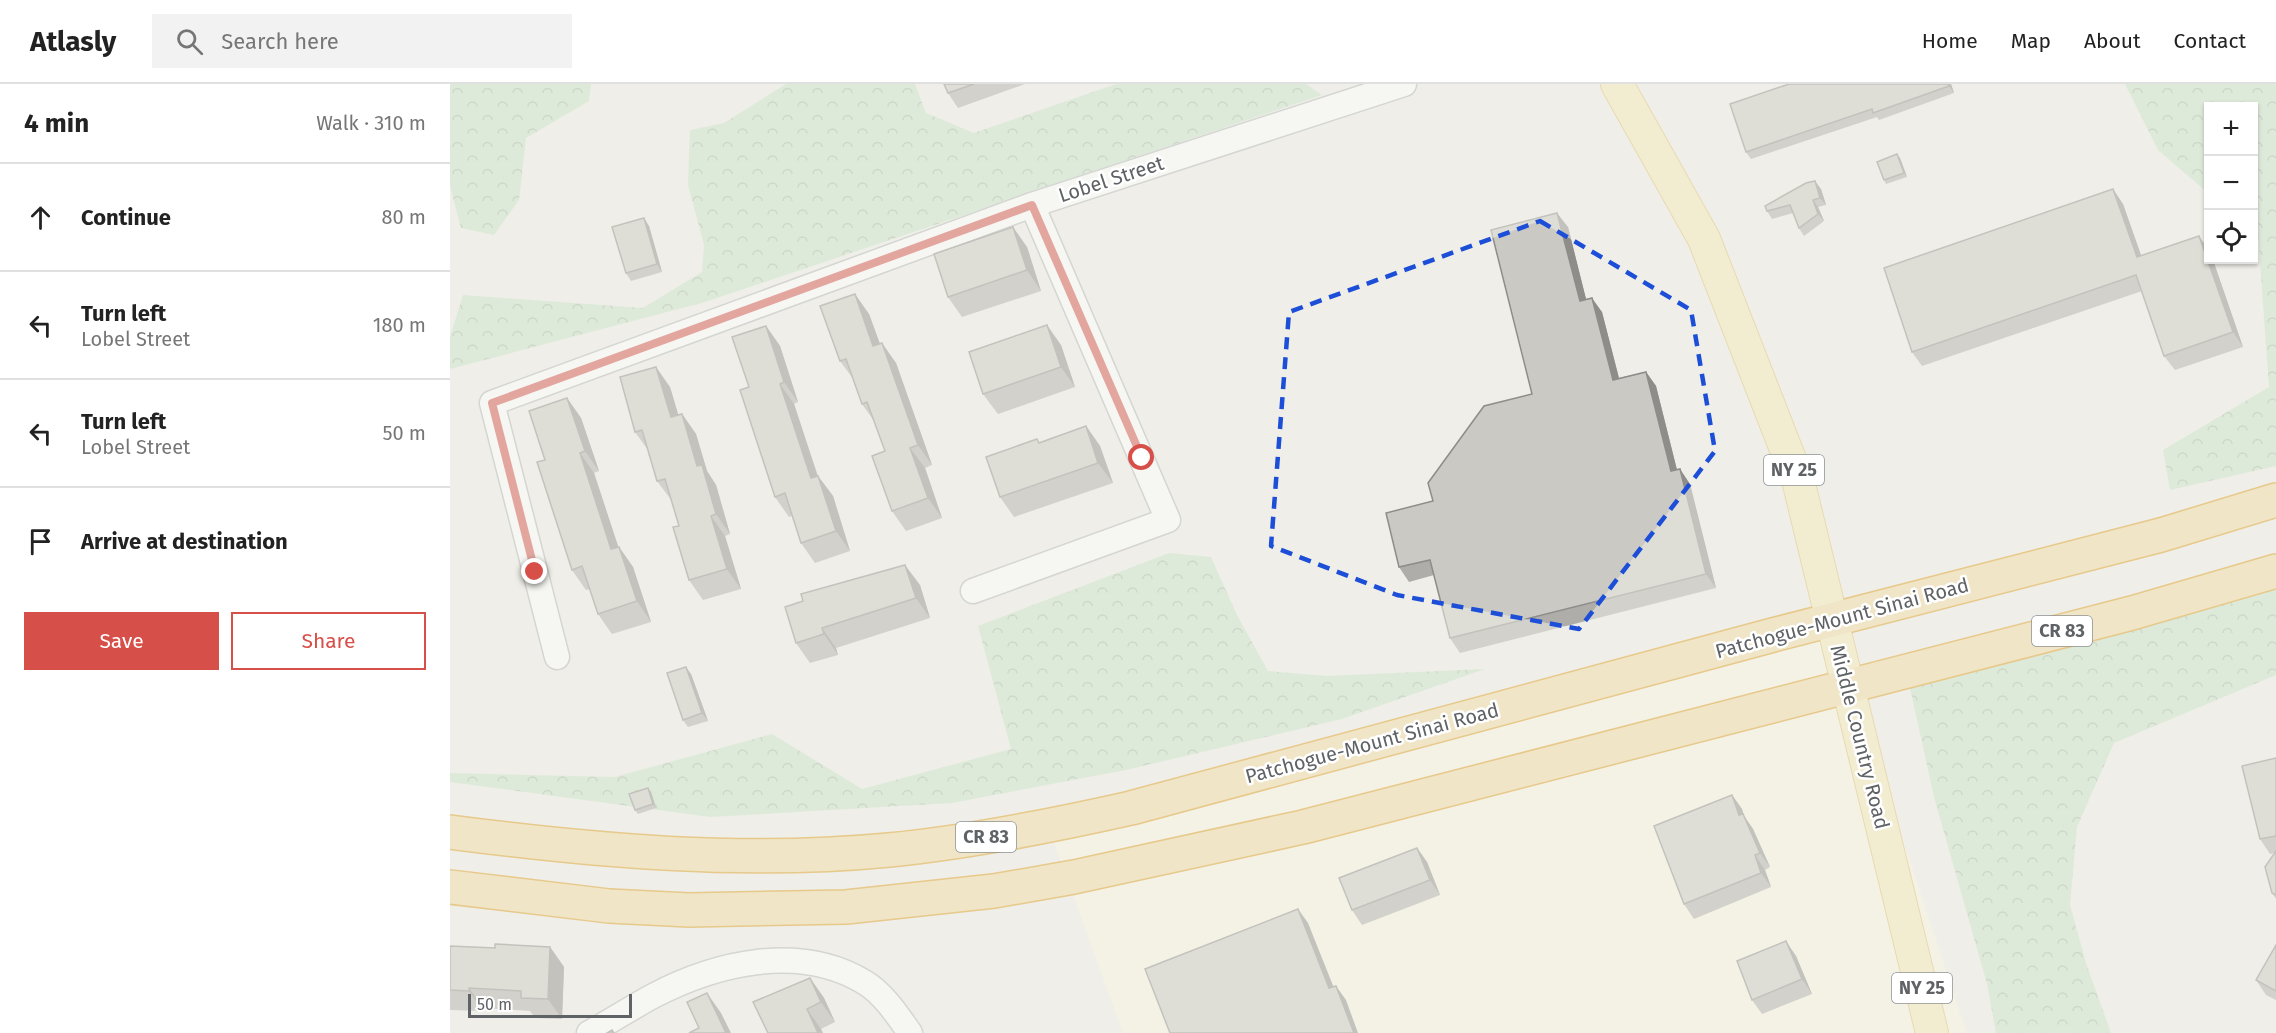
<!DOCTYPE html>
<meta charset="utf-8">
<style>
body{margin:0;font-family:"Fira Sans",sans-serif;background:#f2f2f2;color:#222}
.controls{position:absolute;right:18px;top:18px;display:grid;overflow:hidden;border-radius:0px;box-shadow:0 2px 4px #0004}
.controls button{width:54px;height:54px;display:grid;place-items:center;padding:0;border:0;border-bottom:2px solid #e0e0e0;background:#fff;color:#222;font:30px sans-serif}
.scale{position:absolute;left:18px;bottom:15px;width:164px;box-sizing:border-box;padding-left:6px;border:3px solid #5f6366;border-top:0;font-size:16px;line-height:21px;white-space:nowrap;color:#5f6366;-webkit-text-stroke:4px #fff;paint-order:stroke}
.stop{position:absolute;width:18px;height:18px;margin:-14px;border:4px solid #d64f48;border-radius:50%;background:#fff}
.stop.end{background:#d64f48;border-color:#fff;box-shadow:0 2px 6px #0008}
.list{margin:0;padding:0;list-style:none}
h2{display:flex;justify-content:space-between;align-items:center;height:78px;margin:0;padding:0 24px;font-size:26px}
h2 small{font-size:20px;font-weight:400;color:#767676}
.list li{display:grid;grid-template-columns:39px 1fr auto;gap:18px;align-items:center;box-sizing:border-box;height:108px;padding:0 24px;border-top:2px solid #e0e0e0}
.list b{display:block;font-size:22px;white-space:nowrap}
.list p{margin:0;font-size:20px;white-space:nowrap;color:#767676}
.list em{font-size:20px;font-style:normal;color:#767676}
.actions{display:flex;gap:12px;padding:18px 24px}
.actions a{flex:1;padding:14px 0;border:2px solid #d64f48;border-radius:0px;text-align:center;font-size:21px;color:#d64f48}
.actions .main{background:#d64f48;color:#fff}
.icon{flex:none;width:33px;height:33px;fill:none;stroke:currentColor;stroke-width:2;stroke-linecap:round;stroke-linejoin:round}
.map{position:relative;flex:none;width:1826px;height:949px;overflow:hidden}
header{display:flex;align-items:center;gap:36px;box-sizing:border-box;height:84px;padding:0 30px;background:#fff;border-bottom:2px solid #e0e0e0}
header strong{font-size:28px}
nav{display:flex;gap:33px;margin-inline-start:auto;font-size:21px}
.search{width:420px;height:54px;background:#f2f2f2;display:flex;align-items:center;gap:15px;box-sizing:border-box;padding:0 21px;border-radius:0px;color:#767676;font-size:22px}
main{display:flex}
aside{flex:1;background:#fff}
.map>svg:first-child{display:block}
.commercial{fill:#fbf4e2}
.forest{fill:url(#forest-crowns)}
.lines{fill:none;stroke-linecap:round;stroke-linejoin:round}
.minor-casing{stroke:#b5b8bb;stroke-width:27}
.major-casing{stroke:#e2bf6f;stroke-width:34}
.highway-casing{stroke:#dd9b1b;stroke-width:36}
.minor{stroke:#fff;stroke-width:24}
.major{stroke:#f6eab7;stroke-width:32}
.highway{stroke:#f1da9d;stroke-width:33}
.wall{fill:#afada9}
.shaded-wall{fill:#8e8d89}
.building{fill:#cbc9c4;stroke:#8e8d89;stroke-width:1.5}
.route{stroke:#d64f48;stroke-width:8}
.marked{fill:none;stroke:#1d4ed8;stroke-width:4.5;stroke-dasharray:12 8;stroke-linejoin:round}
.labels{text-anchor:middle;stroke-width:5;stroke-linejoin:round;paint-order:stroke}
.shield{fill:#fff;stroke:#8f9294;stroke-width:1.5}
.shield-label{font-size:18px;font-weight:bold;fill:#5f6366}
.street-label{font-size:20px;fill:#5f6366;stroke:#fff}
</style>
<header>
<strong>Atlasly</strong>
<div class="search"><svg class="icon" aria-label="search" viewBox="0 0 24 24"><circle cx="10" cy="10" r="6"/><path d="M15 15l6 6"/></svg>Search here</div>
<nav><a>Home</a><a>Map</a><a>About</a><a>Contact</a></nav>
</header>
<main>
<aside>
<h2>4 min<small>Walk · 310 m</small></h2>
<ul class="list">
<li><svg class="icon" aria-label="ahead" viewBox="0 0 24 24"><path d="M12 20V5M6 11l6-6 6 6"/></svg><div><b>Continue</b></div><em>80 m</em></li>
<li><svg class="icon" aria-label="left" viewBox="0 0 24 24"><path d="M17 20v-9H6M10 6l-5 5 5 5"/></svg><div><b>Turn left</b><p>Lobel Street</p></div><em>180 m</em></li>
<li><svg class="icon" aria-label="left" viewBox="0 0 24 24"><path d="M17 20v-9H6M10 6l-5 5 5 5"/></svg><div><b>Turn left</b><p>Lobel Street</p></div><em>50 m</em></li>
<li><svg class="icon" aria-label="arrive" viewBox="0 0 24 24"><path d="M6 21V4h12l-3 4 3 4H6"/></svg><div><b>Arrive at destination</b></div></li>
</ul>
<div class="actions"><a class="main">Save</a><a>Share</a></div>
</aside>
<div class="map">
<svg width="1826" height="949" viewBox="0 0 1826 949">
<defs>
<pattern id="forest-crowns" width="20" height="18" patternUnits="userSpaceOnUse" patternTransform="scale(1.5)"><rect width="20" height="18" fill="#c9e4c8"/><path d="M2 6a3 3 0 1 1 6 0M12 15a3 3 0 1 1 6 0" fill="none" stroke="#a6bca6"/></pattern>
</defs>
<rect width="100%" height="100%" fill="#efeee8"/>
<!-- commercial -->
<path class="commercial" d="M1380,536L1517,949H673L598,742Z"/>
<!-- forest -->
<g class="forest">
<path d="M0,0H141L139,17L76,54L69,116L44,151L11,144L0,102Z"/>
<path d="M336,0H465L476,29L524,49L666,0H856L872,11L255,218L0,285V253L13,211L193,224L252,188L254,161L238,101L240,46L274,39Z"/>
<path d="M1675,0H1826V382L1720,406L1713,366L1819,303L1808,151L1804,147V22H1758V109L1708,66Z"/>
<path d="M719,469L761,473L787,531L818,587L877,592L1035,585L892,635L676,686L502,719L260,733L0,698V689L165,693L322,650L412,705L561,665L528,542Z"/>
<path d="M1826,501V591L1664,659L1627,743L1620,821L1636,879L1661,949H1546L1537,900L1484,713L1460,604Z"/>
</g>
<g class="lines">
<defs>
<g id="minor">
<path d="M523,507L718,436L582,121"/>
<path d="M107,573L42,319L582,121L954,0"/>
<path d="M139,949C161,937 181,924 203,912C266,879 349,859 414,898C433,909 448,932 460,949"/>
</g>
<path id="major" d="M1167,0L1254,155L1348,396L1482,949"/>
<g id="highway">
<path d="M0,748C145,767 293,780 439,766C521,758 601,742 681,724L1323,551L1711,451L1826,416"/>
<path d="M0,803L159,822L239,826L396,823L544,807L624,793L853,743L1682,529L1826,487"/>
</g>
</defs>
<!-- minor casing -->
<use href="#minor" class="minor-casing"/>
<!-- major casing -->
<use href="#major" class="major-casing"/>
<!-- highway casing -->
<use href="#highway" class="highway-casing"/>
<!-- minor -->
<use href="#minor" class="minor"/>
<!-- major -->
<use href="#major" class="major"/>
<!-- highway -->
<use href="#highway" class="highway"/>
</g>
<!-- wall -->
<g class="wall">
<path d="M494,0H575L508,24L498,9Z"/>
<path d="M1339,0H1501L1504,9L1429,36L1427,33L1301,75L1296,68Z"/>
<path d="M1450,74L1457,93L1436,100L1434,96Z"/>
<path d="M1371,105L1376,121L1368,123L1374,137L1354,152L1349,144L1343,129L1322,135L1317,127Z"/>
<path d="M1673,120L1691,172L1763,176L1793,263L1725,286L1714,272L1692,207L1472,282L1462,268Z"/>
<path d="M199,142L212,188L181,197L176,189Z"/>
<path d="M1118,143L1136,215L1152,228L1169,294L1196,288L1206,302L1227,386L1240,400L1266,504L1010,569L1000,554L984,491L959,498L949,483L983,417L1082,310Z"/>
<path d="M577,163L591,207L512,233L498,213Z"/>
<path d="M419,230L430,260L446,279L482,381L475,384L492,434L456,447L442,427L435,367L424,337L412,320L404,296L390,277Z"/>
<path d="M316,242L330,262L348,318L344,320L368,392L383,412L400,467L365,479L351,459L342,432L339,433L325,413L299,303Z"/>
<path d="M611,261L625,303L548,330L533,310Z"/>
<path d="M220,303L228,331L232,330L246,350L257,387L266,401L280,450L275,452L291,505L253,516L239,496L229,442L222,417L207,397L198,366L185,348Z"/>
<path d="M117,314L131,334L149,387L144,389L168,463H169L183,483L201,538L162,550L148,530L140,505L136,506L122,486L95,376Z"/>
<path d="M636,342L650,362L663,399L564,433L550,413L590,358Z"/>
<path d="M470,501L480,534L386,564L388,571L360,579L346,559L335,523Z"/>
<path d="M241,590L258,637L238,643L233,636Z"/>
<path d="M1826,674V815L1822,809L1825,769L1820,770L1810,755Z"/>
<path d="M198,704L201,708L206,724L188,730L185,726Z"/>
<path d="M1282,711L1292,725L1294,732L1303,745L1320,783L1315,786L1321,803L1244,835L1234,820Z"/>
<path d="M967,764L977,778L990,811L912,841L902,826Z"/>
<path d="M1826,861V916L1816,911L1806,896Z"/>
<path d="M0,862L45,864L100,863L114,883L112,935L85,934L80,927L33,924V927L0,926Z"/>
<path d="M1346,872L1362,910L1312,930L1302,916Z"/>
<path d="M360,894L374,914L385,938L371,945L303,918Z"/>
</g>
<!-- shaded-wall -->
<g class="shaded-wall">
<path d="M1498,0H1501L1504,9L1499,2Z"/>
<path d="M1447,70L1450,74L1457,93L1454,89Z"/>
<path d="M1365,97L1371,105L1376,121L1370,114Z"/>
<path d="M1663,105L1673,120L1697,188L1687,173Z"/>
<path d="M1363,116L1368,123L1374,137L1368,130Z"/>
<path d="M1107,129L1118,143L1140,231L1130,217Z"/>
<path d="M194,134L199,142L212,188L207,180Z"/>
<path d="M563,143L577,163L591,207L577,186Z"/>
<path d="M1749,152L1758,165V176H1763L1793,263L1783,248Z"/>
<path d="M405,210L419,230L438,282L423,262Z"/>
<path d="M1142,214L1152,228L1173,310L1163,296Z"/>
<path d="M597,241L611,261L625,303L611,283Z"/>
<path d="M316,242L330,262L348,318L334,298Z"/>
<path d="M432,259L446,279L482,381L468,361Z"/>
<path d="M206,283L220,303L235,353L221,333Z"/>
<path d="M1196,288L1206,302L1231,402L1221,387Z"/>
<path d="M330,300L344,320L375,415L361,394Z"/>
<path d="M117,314L131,334L149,387L135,367Z"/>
<path d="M232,330L246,350L257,387L266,401L280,450L266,430L247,382Z"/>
<path d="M636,342L650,362L663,399L648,379Z"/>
<path d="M460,364L475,384L492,434L478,414Z"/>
<path d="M130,369L144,389L176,486L161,465Z"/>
<path d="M1230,385L1240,400L1266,504L1256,490Z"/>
<path d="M368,392L383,412L400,467L386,447Z"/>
<path d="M261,432L275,452L291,505L277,485Z"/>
<path d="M169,463L183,483L201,538L187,517Z"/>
<path d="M455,481L470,501L480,534L466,514Z"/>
<path d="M372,544L386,564L388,571L374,550Z"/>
<path d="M236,583L241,590L258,637L252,629Z"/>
<path d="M198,704L201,708L206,724L203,720Z"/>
<path d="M1282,711L1292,725L1294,732L1303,745L1320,783L1310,769L1289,731Z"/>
<path d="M967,764L977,778L990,811L980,796Z"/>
<path d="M1305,771L1315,786L1321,803L1311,789Z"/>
<path d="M848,825L858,839L890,919L879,904Z"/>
<path d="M1336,857L1346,872L1362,910L1352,895Z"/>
<path d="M100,863L114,883L112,935L98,915Z"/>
<path d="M360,894L374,914L385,938L371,918Z"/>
<path d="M886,902L896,916L908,949H904Z"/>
<path d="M19,904L33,924V927L19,907Z"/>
<path d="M257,909L271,929L281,949H276Z"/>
<path d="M357,925L371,945L373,949H368Z"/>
</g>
<!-- building -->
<g class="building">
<path d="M494,0H524L498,9Z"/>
<path d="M1339,0H1498L1499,2L1423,29L1422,25L1296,68L1280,20Z"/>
<path d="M1447,70L1454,89L1434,96L1427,78Z"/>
<path d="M1365,97L1370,114L1363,116L1368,130L1349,144L1340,121L1317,127L1315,122L1356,99Z"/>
<path d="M1663,105L1687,173L1749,152L1783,248L1714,272L1686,191L1462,268L1434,184Z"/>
<path d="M1107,129L1130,217L1142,214L1163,296L1196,288L1221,387L1230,385L1256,490L1000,554L980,476L949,483L936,429L983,417L978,399L1034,322L1082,310L1041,146Z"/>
<path d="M194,134L207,180L176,189L162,143Z"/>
<path d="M563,143L577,186L498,213L484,170Z"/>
<path d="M405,210L423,262L432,259L468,361L460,364L478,414L442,427L422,372L435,367L417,318L412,320L396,275L390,277L370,222Z"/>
<path d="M597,241L611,283L533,310L519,268Z"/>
<path d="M316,242L334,298L330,300L361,394L368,392L386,447L351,459L335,409L325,413L290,306L299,303L282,253Z"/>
<path d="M206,283L221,333L232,330L247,382L252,381L266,430L261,432L277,485L239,496L223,443L229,442L215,395L207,397L192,346L185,348L170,293Z"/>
<path d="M117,314L135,367L130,369L161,465L169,463L187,517L148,530L132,482L122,486L87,378L95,376L79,327Z"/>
<path d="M636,342L648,379L550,413L536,373L587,355L589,359Z"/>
<path d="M455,481L466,514L372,544L374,550L346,559L335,523L353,517L351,510Z"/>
<path d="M236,583L252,629L233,636L217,589Z"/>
<path d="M1826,674V752L1810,755L1792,682Z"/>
<path d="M198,704L203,720L185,726L179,710Z"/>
<path d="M1282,711L1289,731L1293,730L1310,769L1305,771L1311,789L1234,820L1204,742Z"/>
<path d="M967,764L980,796L902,826L889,794Z"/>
<path d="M1826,767V811L1822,809L1815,783Z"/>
<path d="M848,825L879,904L886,902L904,949H720L695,885Z"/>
<path d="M1336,857L1352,895L1302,916L1287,877Z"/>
<path d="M45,860L100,863L98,915L71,914V907L19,904V907L0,906V862L45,864Z"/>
<path d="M1826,861V907L1806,896Z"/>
<path d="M360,894L371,918L357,925L368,949H318L303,918Z"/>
<path d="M257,909L276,949H239L249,944L237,918Z"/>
<path d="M162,946L164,949H157Z"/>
</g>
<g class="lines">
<!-- route -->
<path class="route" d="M85,488L42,319L582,121L692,374"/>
</g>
<!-- marked area -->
<path d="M0 0H1826V949H0ZM1090,137L1241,226L1265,367L1129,545L947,511L821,462L839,228Z" fill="#efeee8" fill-opacity=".55" fill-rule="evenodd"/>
<path class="marked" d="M1090,137L1241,226L1265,367L1129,545L947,511L821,462L839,228Z"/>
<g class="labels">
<!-- shield labels -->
<g class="shield">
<rect x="1314" y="371" width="60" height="30" rx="4.5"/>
<rect x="1582" y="532" width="60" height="30" rx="4.5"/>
<rect x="506" y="738" width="60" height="30" rx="4.5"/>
<rect x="1442" y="889" width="60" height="30" rx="4.5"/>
</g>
<g class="shield-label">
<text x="1344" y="392">NY 25</text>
<text x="1612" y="553">CR 83</text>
<text x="536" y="759">CR 83</text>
<text x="1472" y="910">NY 25</text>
</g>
<!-- street labels -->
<g class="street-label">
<text transform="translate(661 95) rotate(-18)" y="7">Lobel Street</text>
<text transform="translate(1392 534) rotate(-15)" y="7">Patchogue-Mount Sinai Road</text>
<text transform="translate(1410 653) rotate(76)" y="7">Middle Country Road</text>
<text transform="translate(922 659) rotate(-15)" y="7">Patchogue-Mount Sinai Road</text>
</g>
</g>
</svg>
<div class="controls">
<button>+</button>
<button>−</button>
<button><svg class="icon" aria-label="locate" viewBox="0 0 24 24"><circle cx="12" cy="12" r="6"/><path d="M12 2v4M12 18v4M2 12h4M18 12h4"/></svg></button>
</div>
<div class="scale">50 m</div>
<div class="stop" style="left:692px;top:374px"></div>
<div class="stop end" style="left:85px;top:488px"></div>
</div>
</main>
